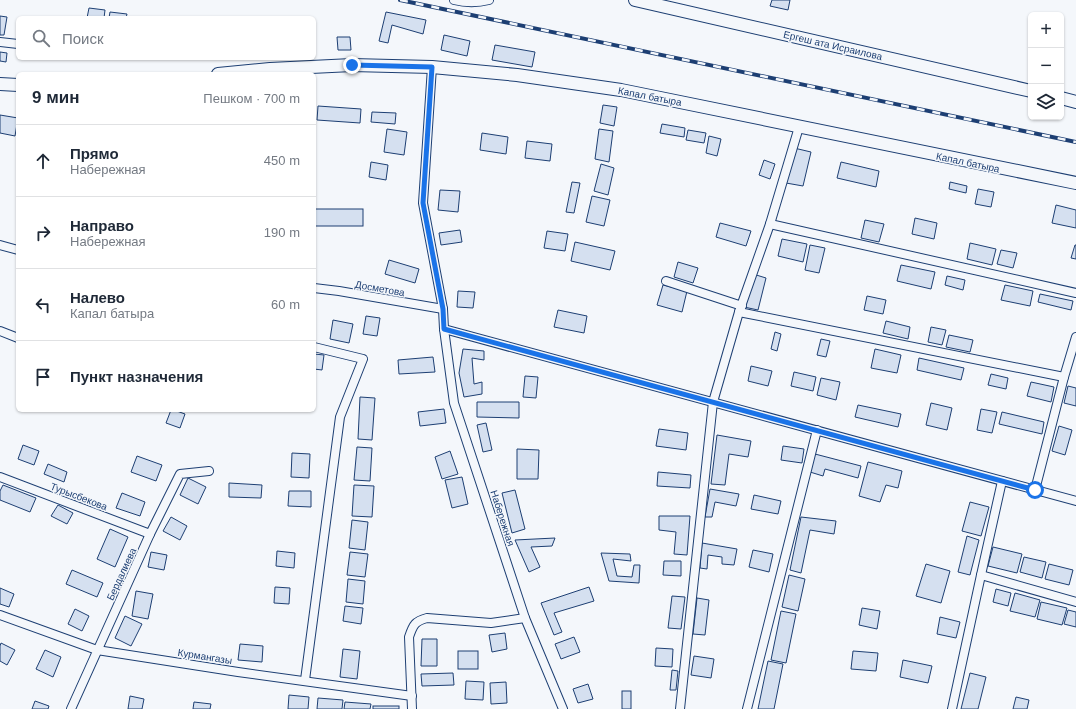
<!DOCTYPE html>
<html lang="ru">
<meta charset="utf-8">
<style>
body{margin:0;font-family:Helvetica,sans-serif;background:#f2f2f3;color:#1f2937}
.controls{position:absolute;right:12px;top:12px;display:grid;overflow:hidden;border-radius:6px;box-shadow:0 1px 3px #0004}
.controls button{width:36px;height:36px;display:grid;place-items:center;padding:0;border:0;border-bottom:1px solid #e0e1e3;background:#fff;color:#1f2937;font:20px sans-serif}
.stop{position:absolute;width:12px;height:12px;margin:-9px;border:3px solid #1a73e8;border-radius:50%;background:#fff}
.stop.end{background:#1a73e8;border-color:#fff;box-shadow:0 1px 4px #0008}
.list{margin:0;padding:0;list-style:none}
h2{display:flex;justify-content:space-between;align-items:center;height:52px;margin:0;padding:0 16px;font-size:17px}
h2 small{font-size:13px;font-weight:400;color:#747a83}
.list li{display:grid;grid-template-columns:26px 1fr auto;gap:12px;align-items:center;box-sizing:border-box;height:72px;padding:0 16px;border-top:1px solid #e0e1e3}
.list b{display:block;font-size:15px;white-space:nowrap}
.list p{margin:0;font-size:13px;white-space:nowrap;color:#747a83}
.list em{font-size:13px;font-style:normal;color:#747a83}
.icon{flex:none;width:22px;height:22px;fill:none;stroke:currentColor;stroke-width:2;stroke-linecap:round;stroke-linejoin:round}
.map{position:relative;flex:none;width:1076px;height:709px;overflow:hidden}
.search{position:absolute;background:#fff;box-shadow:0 1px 3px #0004;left:16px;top:16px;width:300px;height:44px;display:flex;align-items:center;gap:10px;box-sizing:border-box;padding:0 14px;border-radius:6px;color:#747a83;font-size:15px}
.panel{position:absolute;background:#fff;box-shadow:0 1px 3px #0004;left:16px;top:72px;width:300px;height:340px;border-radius:6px}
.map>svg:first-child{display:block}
.building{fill:#d5e0f0;stroke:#1d3f73}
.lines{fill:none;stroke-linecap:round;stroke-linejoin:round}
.minor-casing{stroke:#1d3f73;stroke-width:10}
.secondary-casing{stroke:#1d3f73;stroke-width:14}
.minor{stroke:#f4f7fb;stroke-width:8}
.secondary{stroke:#f4f7fb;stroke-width:12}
.rail-casing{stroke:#1d3f73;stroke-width:4}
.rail{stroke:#f4f7fb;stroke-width:2.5;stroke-dasharray:8;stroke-linecap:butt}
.route{stroke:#1a73e8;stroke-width:5}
.labels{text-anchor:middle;stroke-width:3;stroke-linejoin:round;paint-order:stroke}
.street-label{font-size:10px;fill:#1d3f73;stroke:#f4f7fb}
</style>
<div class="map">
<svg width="1076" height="709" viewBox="0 0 1076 709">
<rect width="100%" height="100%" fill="#f4f7fb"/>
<!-- building -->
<g class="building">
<path d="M772,0H790L788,10L770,6Z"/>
<path d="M89,8L105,10L104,18H87Z"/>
<path d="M110,12L127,14L126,18H109Z"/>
<path d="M386,12L426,20L423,34L392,25L388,43L379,41Z"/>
<path d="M0,16L7,17L4,35H0Z"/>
<path d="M444,35L470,41L467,56L441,50Z"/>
<path d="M337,37H350L351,50H338Z"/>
<path d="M495,45L535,52L532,67L492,60Z"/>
<path d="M0,52L7,53L6,62L0,61Z"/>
<path d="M603,105L617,107L614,126L600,123Z"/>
<path d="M318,106L361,109L360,123L317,120Z"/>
<path d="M372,112L396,113L395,124L371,122Z"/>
<path d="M0,115L18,118L15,136L0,133Z"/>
<path d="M662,124L685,128L684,137L660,133Z"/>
<path d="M387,129L407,132L404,155L384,152Z"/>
<path d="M599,129L613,131L609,162L595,159Z"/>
<path d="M688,130L706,133L704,143L686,140Z"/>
<path d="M482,133L508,137L506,154L480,150Z"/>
<path d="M709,136L721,139L717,156L706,153Z"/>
<path d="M527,141L552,144L550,161L525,158Z"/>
<path d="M794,148L811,152L803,186L786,183Z"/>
<path d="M764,160L775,164L770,179L759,175Z"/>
<path d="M371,162L388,165L386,180L369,177Z"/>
<path d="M841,162L879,171L876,187L837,178Z"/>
<path d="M601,164L614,168L608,195L594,191Z"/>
<path d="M572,182L580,183L574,213L566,212Z"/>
<path d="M950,182L967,186L966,193L949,189Z"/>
<path d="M978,189L994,192L991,207L975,204Z"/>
<path d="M440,190L460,191L458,212L438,210Z"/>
<path d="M592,196L610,200L604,226L586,222Z"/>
<path d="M1056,205L1076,210V228L1052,223Z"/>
<rect x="314" y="209" width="49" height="17"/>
<path d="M915,218L937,223L934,239L912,234Z"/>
<path d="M865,220L884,224L879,242L861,238Z"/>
<path d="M720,223L751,231L746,246L716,237Z"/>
<path d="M460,230L462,242L441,245L439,233Z"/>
<path d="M547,231L568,234L565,251L544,248Z"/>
<path d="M782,239L807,244L803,262L778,256Z"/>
<path d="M575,242L615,251L610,270L571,261Z"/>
<path d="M970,243L996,249L992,265L967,259Z"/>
<path d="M810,245L825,248L819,273L805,270Z"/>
<path d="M1075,245H1076V259L1071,258Z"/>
<path d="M1001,250L1017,253L1013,268L997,264Z"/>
<path d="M389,260L419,269L415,283L385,274Z"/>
<path d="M678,262L698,268L693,283L674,277Z"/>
<path d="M901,265L935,272L931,289L897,281Z"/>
<path d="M753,274L766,278L758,310L744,307Z"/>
<path d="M947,276L965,280L963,290L945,285Z"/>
<path d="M663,285L687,291L682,312L657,305Z"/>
<path d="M1005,285L1033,291L1030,306L1001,300Z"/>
<path d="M458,291L475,292L473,308L457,307Z"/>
<path d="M1040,294L1073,301L1071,310L1038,302Z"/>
<path d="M867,296L886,300L883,314L864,310Z"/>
<path d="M558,310L587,316L584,333L554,327Z"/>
<path d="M366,316L380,318L377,336L363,334Z"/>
<path d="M333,320L353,324L349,343L330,339Z"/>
<path d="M886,321L910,327L908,339L883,333Z"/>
<path d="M931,327L946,330L942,345L928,342Z"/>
<path d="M775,332L781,334L777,351L771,349Z"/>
<path d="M949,335L973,340L970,352L946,347Z"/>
<path d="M821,339L830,341L826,357L817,355Z"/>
<path d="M463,349L484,351V360L472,358L474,384L482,382V394L464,397L459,373Z"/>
<path d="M875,349L901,355L897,373L871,368Z"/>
<path d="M314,354L324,355L322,370L314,369Z"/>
<path d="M433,357L435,372L399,374L398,360Z"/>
<path d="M919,358L964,368L961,380L917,370Z"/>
<path d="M751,366L772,371L768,386L748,381Z"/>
<path d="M794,372L816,377L813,391L791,386Z"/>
<path d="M991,374L1008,378L1006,389L988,385Z"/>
<path d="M525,376L538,377L536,398L523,397Z"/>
<path d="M821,378L840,382L836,400L817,395Z"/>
<path d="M1031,382L1054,387L1051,402L1027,396Z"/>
<path d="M1068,386L1076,388V406L1064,403Z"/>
<path d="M360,397L375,398L372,440L358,439Z"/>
<path d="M477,402H519V418L477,417Z"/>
<path d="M931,403L952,408L947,430L926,425Z"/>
<path d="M858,405L901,414L898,427L855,417Z"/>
<path d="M444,409L446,423L420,426L418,412Z"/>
<path d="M981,409L997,412L992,433L977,430Z"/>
<path d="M171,410H174L185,414L180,428L166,423Z"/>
<path d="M1002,412L1044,422L1042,434L999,424Z"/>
<path d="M486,423L492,450L483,452L477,425Z"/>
<path d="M1059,426L1072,430L1065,455L1052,451Z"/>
<path d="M659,429L688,433L686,450L656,446Z"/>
<path d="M717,435L751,441L748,457L729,454L725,485L711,484Z"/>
<path d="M23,445L39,451L34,465L18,459Z"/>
<path d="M783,446L804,449L802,463L781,460Z"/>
<path d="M357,447L372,448L370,481L354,480Z"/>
<path d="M517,449L539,450L538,479H517Z"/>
<path d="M450,451L458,474L442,479L435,457Z"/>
<path d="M292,453L310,454L309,478L291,477Z"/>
<path d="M815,454L861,466L858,478L825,469L823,476L810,472Z"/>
<path d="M137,456L162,465L156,481L131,472Z"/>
<path d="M868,462L902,471L898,488L886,485L880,502L859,496Z"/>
<path d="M48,464L67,472L64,482L44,474Z"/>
<path d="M658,472L691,475L690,488L657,486Z"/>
<path d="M462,477L468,504L452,508L445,480Z"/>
<path d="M188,478L206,487L198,504L180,495Z"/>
<path d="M229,483L262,485L261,498L229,497Z"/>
<path d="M3,485L36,498L30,512L0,500V491Z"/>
<path d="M354,485L374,486L372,517L352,516Z"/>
<path d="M710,489L739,494L736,506L715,502L712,517H705Z"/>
<path d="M515,490L525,529L512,533L502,493Z"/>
<path d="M289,491H311V507L288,506Z"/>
<path d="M122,493L145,502L140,516L116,508Z"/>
<path d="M754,495L781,501L778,514L751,509Z"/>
<path d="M970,502L989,507L981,536L962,531Z"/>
<path d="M58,505L73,513L67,524L51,516Z"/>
<path d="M659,516H690L687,555L674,554L676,532L659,530Z"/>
<path d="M171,517L187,526L180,540L163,531Z"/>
<path d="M801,517L836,521L834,534L810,530L801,573L790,570Z"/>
<path d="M352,520L368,522L365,550L349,548Z"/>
<path d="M110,529L128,537L115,567L97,559Z"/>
<path d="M967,536L979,540L970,575L958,572Z"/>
<path d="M555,538L552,546L531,547L540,567L529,572L515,540Z"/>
<path d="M702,543L737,549L734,565L722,564V557L708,555L707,569L700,568Z"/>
<path d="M993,547L1022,554L1017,573L988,566Z"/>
<path d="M753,550L773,554L769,572L749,567Z"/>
<path d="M277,551L295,553L294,568L276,566Z"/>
<path d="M151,552L167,555L164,570L148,567Z"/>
<path d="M350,552L368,554L365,577L347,575Z"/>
<path d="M601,553L630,554L631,561L613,559L617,576L632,577L634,565H640L639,583L609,581Z"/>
<path d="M1024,557L1046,562L1042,578L1020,572Z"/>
<path d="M664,561H681V576L663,575Z"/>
<path d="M926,564L950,571L941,603L916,596Z"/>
<path d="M1049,564L1073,570L1069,585L1045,579Z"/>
<path d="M72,570L103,583L97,597L66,584Z"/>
<path d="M789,575L805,579L798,611L782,607Z"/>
<path d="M348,579L365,581L363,604L346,602Z"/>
<path d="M275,587L290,588L289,604L274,603Z"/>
<path d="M589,587L594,601L554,613L562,632L554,635L541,603Z"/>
<path d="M0,588L14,594L9,607L0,604Z"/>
<path d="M996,589L1011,593L1008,606L993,602Z"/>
<path d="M136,591L153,594L148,619L132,616Z"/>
<path d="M1015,593L1040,600L1035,617L1010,611Z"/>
<path d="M672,596L685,597L681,629L668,628Z"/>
<path d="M697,598L709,600L705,635L693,634Z"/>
<path d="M1041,602L1067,608L1062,625L1037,619Z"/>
<path d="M345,606L363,608L361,624L343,621Z"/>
<path d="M862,608L880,611L877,629L859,625Z"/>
<path d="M75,609L89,616L82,631L68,624Z"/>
<path d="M1068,610L1076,612V627L1064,624Z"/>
<path d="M781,611L796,614L786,663L771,660Z"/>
<path d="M125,616L142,624L131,646L115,638Z"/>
<path d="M940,617L960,622L956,638L937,634Z"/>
<path d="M505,633L507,649L492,652L489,635Z"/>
<path d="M574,637L580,652L561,659L555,644Z"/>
<path d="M422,639H437V666H421Z"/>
<path d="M1,643L15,650L7,665L0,661V646Z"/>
<path d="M240,644L263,646L262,662L238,660Z"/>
<path d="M656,648L673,649L672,667L655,666Z"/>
<path d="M343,649L360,651L357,679L340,677Z"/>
<path d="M45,650L61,657L53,677L36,669Z"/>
<rect x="458" y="651" width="20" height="18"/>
<path d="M853,651L878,653L876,671L851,669Z"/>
<path d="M694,656L714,659L711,678L691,675Z"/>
<path d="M903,660L932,666L928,683L900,677Z"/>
<path d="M768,661L783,664L774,709H758Z"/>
<path d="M672,670L678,671L676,690H670Z"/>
<path d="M453,673L454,685L422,686L421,674Z"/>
<path d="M970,673L986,677L978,709H961Z"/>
<path d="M466,681L484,682L483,700L465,699Z"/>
<path d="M506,682L507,703L491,704L490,683Z"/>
<path d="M588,684L593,699L578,703L573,689Z"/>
<rect x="622" y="691" width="9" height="18"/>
<path d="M289,695L309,697L308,709H288Z"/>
<path d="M130,696L144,699L142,709H128Z"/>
<path d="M1016,697L1029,700L1027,709H1013Z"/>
<path d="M318,698L343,700L342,709H317Z"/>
<path d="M35,701L49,706L48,709H32Z"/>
<path d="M194,702L211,704L210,709H193Z"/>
<path d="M345,702L371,704L370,709H344Z"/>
<rect x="373" y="706" width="26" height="3"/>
</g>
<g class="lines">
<defs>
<g id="minor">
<path d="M454,0C466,3 477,3 489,0"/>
<path d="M0,42L18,44"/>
<path d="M432,67L423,203L443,309L444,329L454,403L525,618L563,709"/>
<path d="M770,224L1076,293"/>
<path d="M0,245L18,250"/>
<path d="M666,281L742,306"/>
<path d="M314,288L339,291L443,309"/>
<path d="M739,312L1064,377"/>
<path d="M444,329L1076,501"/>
<path d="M0,331L18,338"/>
<path d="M0,477L150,534"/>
<path d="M1035,490L1064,377L1076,337"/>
<path d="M981,575L1076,602"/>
<path d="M0,615L97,650L238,672L412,696"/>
<path d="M305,680L340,417L363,359L314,347"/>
<path d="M71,709L150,534L180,474L209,471"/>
<path d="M412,709L409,637C413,625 415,621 427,618L491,623L525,618"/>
<path d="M680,709L713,402L739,312L770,224L799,127"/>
<path d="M747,709L817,430"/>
<path d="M952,709L981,575L1002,481"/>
</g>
<g id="secondary">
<path d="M635,0L1031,91"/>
<path d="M218,74L270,69L352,65L432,67L517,75L621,90L1076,183"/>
<path d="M0,84L18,85"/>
<path d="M1061,98L1076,102"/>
</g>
</defs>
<!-- minor casing -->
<use href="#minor" class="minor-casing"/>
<!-- secondary casing -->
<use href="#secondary" class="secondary-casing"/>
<!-- minor -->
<use href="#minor" class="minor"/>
<!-- secondary -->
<use href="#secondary" class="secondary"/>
<defs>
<path id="rail" d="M400,0L1076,142"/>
</defs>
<!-- rail casing -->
<use href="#rail" class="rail-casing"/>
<!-- rail -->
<use href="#rail" class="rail"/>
</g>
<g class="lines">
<!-- route -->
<path class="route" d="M352,65L432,67L423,203L443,309L444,329L1035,490"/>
</g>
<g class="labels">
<!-- street labels -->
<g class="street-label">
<text transform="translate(833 45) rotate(13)" y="4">Ергеш ата Исраилова</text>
<text transform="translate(650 96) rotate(11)" y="4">Капал батыра</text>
<text transform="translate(968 162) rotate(12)" y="4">Капал батыра</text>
<text transform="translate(380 288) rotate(10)" y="4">Досметова</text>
<text transform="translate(79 496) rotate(21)" y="4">Турысбекова</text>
<text transform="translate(503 518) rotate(72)" y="4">Набережная</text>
<text transform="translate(121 574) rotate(-65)" y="4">Бердалиева</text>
<text transform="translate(205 656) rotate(9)" y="4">Курмангазы</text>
</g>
</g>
</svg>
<div class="controls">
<button>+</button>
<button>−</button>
<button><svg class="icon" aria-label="layers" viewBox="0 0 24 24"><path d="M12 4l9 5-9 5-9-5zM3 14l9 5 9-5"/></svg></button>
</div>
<div class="stop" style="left:1035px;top:490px"></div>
<div class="stop end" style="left:352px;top:65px"></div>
<div class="search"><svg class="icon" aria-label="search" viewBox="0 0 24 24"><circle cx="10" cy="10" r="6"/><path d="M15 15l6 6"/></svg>Поиск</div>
<section class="panel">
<h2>9 мин<small>Пешком · 700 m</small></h2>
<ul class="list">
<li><svg class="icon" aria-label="ahead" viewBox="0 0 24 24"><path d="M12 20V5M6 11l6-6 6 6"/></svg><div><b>Прямо</b><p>Набережная</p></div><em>450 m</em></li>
<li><svg class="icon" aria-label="right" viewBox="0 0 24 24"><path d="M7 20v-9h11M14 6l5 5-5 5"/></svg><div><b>Направо</b><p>Набережная</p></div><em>190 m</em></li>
<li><svg class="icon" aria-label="left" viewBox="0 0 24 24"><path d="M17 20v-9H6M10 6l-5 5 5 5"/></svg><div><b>Налево</b><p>Капал батыра</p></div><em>60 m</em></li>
<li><svg class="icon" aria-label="arrive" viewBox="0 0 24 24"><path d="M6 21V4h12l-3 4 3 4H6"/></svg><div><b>Пункт назначения</b></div></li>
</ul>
</section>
</div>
